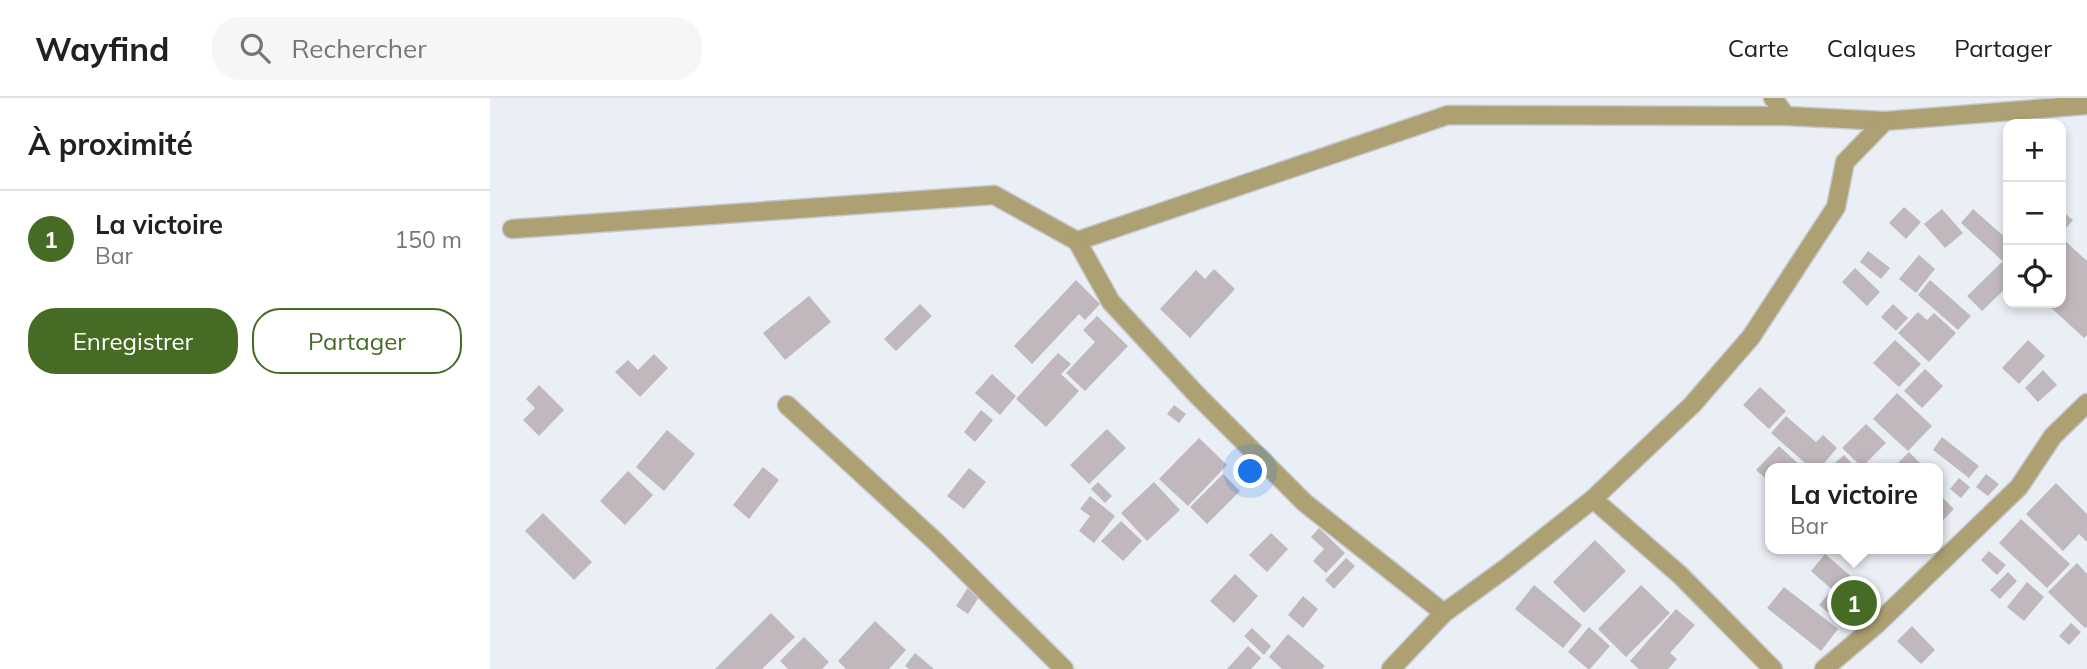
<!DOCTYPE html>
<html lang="fr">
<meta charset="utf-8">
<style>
body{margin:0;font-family:Mulish,sans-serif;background:#f6f6f6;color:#202124}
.controls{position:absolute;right:21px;top:21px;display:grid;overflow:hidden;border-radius:14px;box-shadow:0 4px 10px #0003}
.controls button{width:63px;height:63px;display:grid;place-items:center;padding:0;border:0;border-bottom:2px solid #e0e0e0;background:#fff;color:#202124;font:35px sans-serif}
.you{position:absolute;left:761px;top:374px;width:24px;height:24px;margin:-18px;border:5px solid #fff;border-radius:50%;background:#1a73e8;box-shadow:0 0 0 10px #1a73e833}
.badge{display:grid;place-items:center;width:46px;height:46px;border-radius:50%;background:#466b25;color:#fff;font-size:23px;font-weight:700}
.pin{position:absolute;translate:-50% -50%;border:4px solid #fff;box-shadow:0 2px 7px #0006}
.popup{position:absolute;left:1275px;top:365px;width:178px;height:91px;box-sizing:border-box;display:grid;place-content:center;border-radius:14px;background:#fff;filter:drop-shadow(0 2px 5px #0005);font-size:23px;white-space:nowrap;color:#757577}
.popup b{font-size:26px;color:#202124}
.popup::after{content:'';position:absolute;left:50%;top:100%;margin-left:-14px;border:14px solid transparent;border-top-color:#fff}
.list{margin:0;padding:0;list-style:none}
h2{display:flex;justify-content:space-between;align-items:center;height:91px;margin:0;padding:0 28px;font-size:30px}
h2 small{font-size:23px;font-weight:400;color:#757577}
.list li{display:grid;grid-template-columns:46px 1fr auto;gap:21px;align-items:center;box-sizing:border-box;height:98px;padding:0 28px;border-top:2px solid #e0e0e0}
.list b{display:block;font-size:26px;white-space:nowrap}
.list p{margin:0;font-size:23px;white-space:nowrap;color:#757577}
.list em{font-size:23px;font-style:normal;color:#757577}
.actions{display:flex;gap:14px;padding:21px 28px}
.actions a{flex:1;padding:16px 0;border:2px solid #466b25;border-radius:28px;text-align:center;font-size:24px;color:#466b25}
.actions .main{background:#466b25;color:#fff}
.icon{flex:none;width:38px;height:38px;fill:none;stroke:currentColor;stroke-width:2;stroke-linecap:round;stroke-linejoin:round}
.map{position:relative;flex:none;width:1597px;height:571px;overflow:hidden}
header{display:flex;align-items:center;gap:42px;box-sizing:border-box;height:98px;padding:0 35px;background:#fff;border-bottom:2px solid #e0e0e0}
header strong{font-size:33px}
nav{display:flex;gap:38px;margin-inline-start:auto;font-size:24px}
.search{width:490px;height:63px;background:#f6f6f6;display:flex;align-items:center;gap:18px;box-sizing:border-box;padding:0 24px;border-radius:28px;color:#757577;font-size:26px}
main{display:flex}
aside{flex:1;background:#fff}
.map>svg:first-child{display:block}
.building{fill:#c0b8bc}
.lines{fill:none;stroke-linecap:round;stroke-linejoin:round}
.street-casing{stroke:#c6cad0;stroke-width:21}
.street{stroke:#ada072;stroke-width:18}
</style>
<header>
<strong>Wayfind</strong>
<div class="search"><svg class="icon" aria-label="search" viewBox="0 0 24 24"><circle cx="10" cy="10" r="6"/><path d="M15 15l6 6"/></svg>Rechercher</div>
<nav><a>Carte</a><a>Calques</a><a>Partager</a></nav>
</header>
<main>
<aside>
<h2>À proximité<small></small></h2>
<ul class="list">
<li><span class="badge">1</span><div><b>La victoire</b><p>Bar</p></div><em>150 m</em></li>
</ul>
<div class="actions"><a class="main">Enregistrer</a><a>Partager</a></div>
</aside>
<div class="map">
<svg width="1597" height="571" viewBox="0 0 1597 571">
<rect width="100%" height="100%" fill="#eaeff5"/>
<!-- building -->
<g class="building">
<path d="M1414,109L1431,124L1416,141L1399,125Z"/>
<path d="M1452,111L1473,135L1455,150L1434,126Z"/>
<path d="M1483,111L1518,142V168L1471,125Z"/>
<path d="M1571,112L1583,122L1571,136Z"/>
<path d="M1573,141L1597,163V237L1594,240L1556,205H1571V144Z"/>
<path d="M1378,153L1400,170L1391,181L1370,164Z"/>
<path d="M1429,157L1445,171L1426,195L1409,181Z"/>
<path d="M1512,164L1518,171V188L1492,213L1477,198Z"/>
<path d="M1365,170L1390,194L1377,208L1352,184Z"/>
<path d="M724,171L745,191L700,240L670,211L706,172L715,181Z"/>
<path d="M586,182L610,206L595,222L589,216L542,266L524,248Z"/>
<path d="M1440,182L1481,218L1468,232L1428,197Z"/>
<path d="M319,198L341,224L295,262L273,235Z"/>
<path d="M430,206L442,218L406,253L394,241Z"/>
<path d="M1403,206L1418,220L1406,233L1391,219Z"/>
<path d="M1428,214L1437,222L1444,215L1466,235L1439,264L1408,235Z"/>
<path d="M607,218L638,248L595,293L576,275L605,244L593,232Z"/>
<path d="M1405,242L1431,266L1409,289L1383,265Z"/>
<path d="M1538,242L1555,258L1529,286L1512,270Z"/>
<path d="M568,255L581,266L571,276L589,293L556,329L526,301Z"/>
<path d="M164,256L178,270L150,299L125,274L138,262L148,272Z"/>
<path d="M1435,271L1453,288L1432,310L1414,293Z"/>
<path d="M1553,272L1567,287L1548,304L1535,290Z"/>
<path d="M502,276L526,298L510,317L485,295Z"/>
<path d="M49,287L74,312L49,338L33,322L45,310L36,301Z"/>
<path d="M1270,289L1296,313L1279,331L1253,307Z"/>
<path d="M1407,295L1442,328L1418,353L1383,321Z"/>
<path d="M684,307L696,316L689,325L677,316Z"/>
<path d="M491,312L503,322L485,344L474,334Z"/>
<path d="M1296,318L1326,344L1333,337L1347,350L1330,370H1321L1281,335Z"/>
<path d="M1376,326L1396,345L1372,369L1352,350Z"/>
<path d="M617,331L636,350L599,386L580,367Z"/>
<path d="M177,332L205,356L174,393L146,369Z"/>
<path d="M1452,339L1489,368L1479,380L1443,352Z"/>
<path d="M709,340L737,367L698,408L669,381Z"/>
<path d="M1289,348L1313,370H1280V384L1266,372Z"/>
<path d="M1419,354L1435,370H1403Z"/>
<path d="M1354,357L1366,370H1339Z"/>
<path d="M273,369L289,382L259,421L243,407Z"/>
<path d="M479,370L496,384L474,411L457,398Z"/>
<path d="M138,373L163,397L135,427L110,403Z"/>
<path d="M733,376L750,393L717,426L700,409Z"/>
<path d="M1496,376L1509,386L1498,398L1486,389Z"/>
<path d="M1469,380L1480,389L1471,400L1460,391Z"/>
<path d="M608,384L622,398L615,405L601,391Z"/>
<path d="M664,384L690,412L657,443L631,415Z"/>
<path d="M1566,385L1597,416V444L1589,436L1573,453L1536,416Z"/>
<path d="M1448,395L1464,411L1448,427Z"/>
<path d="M600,398L625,418L604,445L589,433L600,418L590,411Z"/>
<path d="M53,415L102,464L84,482L35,433Z"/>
<path d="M1531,421L1580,466L1557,490L1509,445Z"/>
<path d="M631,423L652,443L633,463L611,443Z"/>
<path d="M829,430L855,455L836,475L823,463L834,451L821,439Z"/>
<path d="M781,435L798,451L777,474L759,457Z"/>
<path d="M1105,442L1136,473L1094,515L1063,484Z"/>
<path d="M1499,453L1516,467L1507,477L1491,462Z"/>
<path d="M1335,456L1370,486L1355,503L1321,473Z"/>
<path d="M856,460L865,468L844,491L835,482Z"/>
<path d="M1587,465L1597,476V528L1595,530L1558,494Z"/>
<path d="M1518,474L1527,483L1510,501L1500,492Z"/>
<path d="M745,476L768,498L744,525L720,503Z"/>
<path d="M1537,484L1554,499L1534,523L1517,509Z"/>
<path d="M1044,487L1092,527L1073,550L1025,511Z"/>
<path d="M1151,487L1180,515L1136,559L1108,531Z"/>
<path d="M479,488L491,496L478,516L466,508Z"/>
<path d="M1294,489L1348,531L1331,553L1277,510Z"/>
<path d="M1340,494L1364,513L1353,527L1329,507Z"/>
<path d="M813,498L828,511L813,530L798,517Z"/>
<path d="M1186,511L1205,527L1180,555L1187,561L1178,571H1149L1140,563Z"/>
<path d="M281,515L305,539L272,571H225Z"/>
<path d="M385,523L416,552L399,571H356L348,563Z"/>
<path d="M1581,525L1591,534L1579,547L1569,538Z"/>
<path d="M1422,528L1445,552L1431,566L1407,543Z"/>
<path d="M1099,529L1120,548L1100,571H1098L1078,554Z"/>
<path d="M762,530L781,548L774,557L754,538Z"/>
<path d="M798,536L835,568L832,571H792L779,559Z"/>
<path d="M314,539L339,564L332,571H298L290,563Z"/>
<path d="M758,548L771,560L761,571H737Z"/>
<path d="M425,555L444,571H419L415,568Z"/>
</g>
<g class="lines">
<defs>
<g id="street">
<path d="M1283,0L1296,18"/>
<path d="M22,131L504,97L587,143L958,17L1296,18L1395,23L1597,7"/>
<path d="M587,143L621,204L707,297L815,405L954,515"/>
<path d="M297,307L446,444L574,571"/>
<path d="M1103,401L1190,477L1283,571"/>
<path d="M901,571L954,515L1016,470L1103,401L1202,307L1261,239L1346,109L1355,64L1395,23"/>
<path d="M1334,571L1386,527L1529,389L1563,338L1597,305"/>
</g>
</defs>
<!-- street casing -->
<use href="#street" class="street-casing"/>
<!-- street -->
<use href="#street" class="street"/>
</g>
</svg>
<div class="controls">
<button>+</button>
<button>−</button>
<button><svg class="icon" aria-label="locate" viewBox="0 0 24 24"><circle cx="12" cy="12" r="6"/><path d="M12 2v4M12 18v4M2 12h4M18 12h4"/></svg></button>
</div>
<div class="you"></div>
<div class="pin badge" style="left:1364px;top:505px">1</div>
<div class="popup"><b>La victoire</b>Bar</div>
</div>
</main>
